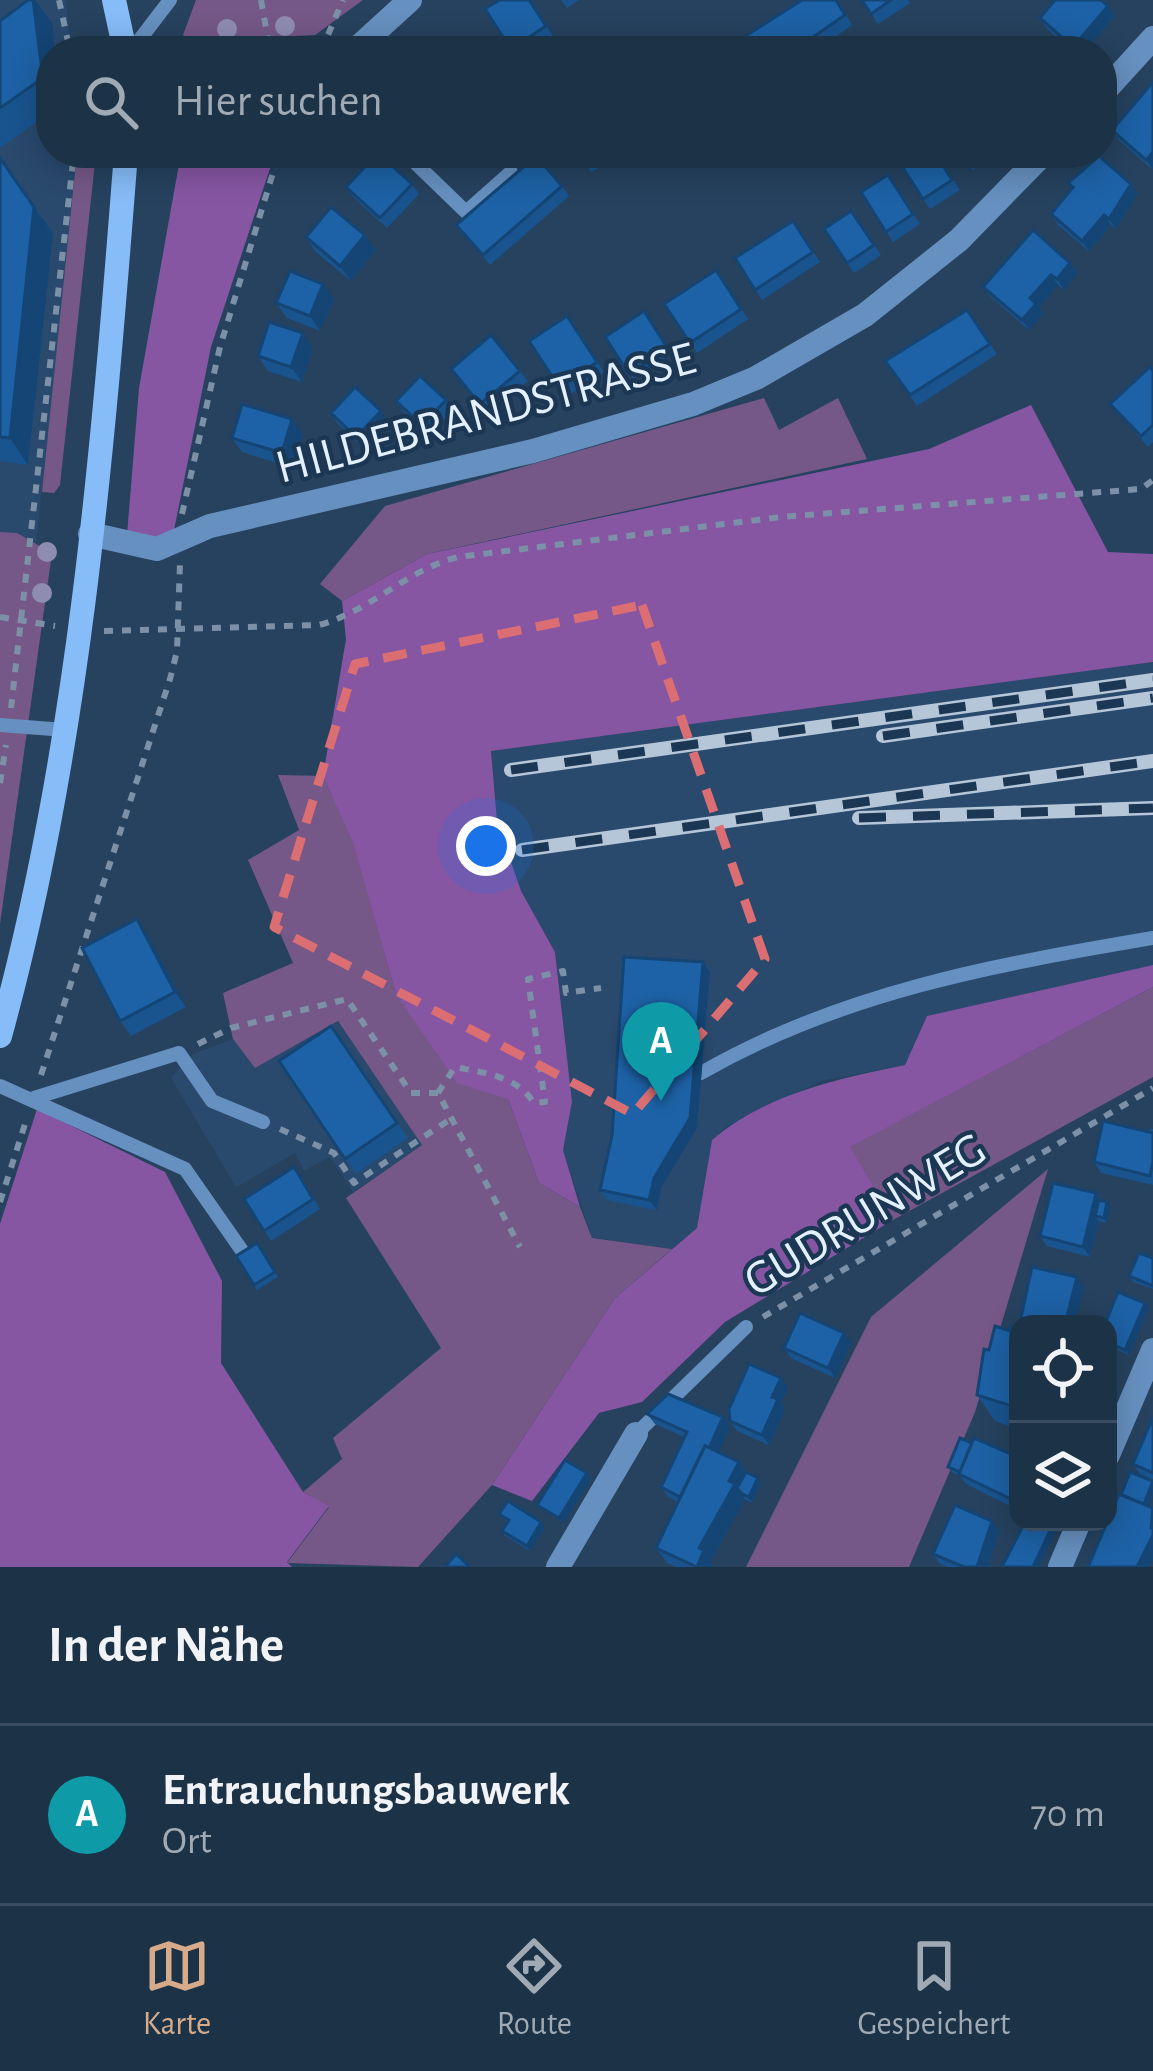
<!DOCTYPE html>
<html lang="de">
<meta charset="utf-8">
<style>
body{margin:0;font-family:"Alegreya Sans",sans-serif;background:#293e52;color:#f1f3f6}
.controls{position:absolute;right:36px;bottom:36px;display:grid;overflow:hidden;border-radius:24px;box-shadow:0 6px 30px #0003}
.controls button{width:108px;height:108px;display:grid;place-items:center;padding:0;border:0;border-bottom:3px solid #3a4d60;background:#1c3247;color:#f1f3f6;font:60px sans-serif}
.you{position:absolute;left:486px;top:846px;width:42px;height:42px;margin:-30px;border:9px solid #fff;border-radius:50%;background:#1a73e8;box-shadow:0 0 0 18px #1a73e833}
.badge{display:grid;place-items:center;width:78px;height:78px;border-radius:50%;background:#d6ab8b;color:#fff;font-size:39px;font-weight:700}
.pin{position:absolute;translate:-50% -99px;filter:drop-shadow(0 3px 6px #0008)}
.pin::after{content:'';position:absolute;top:63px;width:42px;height:36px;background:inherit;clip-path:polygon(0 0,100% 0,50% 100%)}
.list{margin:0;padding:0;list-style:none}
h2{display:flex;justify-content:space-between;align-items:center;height:156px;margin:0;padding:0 48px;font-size:51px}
h2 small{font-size:39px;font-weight:400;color:#a0aab4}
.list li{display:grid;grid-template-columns:78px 1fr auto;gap:36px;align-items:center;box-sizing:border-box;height:180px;padding:0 48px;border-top:3px solid #3a4d60}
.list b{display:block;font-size:45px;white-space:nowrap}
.list p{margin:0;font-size:39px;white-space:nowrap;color:#a0aab4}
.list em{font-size:39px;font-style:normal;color:#a0aab4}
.icon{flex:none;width:66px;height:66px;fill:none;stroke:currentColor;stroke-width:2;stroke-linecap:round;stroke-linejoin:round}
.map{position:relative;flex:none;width:1153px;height:1567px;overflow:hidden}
.search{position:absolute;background:#1c3247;box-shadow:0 6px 30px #0003;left:36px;right:36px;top:36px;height:132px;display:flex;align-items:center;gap:30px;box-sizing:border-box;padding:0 42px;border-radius:48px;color:#a0aab4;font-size:45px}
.sheet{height:336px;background:#1c3247}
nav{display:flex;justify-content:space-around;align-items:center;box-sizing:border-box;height:168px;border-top:3px solid #3a4d60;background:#1c3247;font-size:33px;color:#a0aab4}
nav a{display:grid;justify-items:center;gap:6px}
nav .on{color:#d6ab8b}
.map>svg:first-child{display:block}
.built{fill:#29496d}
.green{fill:#755887}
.forest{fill:#8656a3}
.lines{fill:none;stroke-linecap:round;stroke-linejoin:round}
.path{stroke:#7c91a8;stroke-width:6;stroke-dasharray:9 9;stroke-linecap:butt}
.lane{stroke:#6690bf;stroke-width:14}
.street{stroke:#6690bf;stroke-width:24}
.secondary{stroke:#86bcf7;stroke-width:24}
.rail-casing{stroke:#b5c6d8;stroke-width:14}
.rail{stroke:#1c3754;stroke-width:9;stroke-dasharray:27;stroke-linecap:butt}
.tree{fill:#8e8db1}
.wall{fill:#19548f}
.shaded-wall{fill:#144574}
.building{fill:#1d62a6;stroke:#144574;stroke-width:3}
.marked{fill:none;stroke:#db6e73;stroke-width:9;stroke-dasharray:24 15;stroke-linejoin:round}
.labels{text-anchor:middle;stroke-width:9;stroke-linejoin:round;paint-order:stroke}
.street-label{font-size:48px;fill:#e3f0ff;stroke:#1c3754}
</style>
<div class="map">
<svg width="1153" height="1567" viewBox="0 0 1153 1567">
<rect width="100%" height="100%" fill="#26425f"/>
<!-- built -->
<g class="built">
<path d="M0,0H66L71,51H51V153H79L36,543L0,532Z"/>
<path d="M1153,662V965L927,1016L905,1065L821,1081L728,1126L712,1140L698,1227L672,1249L592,1238L563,1150L572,1102L555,952L521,891L497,821L491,751Z"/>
<path d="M338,1021L422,1145L353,1192L330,1157L304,1171L295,1153L236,1187L171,1078L193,1054L233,1039L255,1068Z"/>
</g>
<!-- green -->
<g class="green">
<path d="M196,0H363L315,35L275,37L263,51H207L183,35Z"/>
<path d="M77,153H96L60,485L54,493L42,492Z"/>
<path d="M764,398L779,430L838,398L867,459L427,554L342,601L320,584L385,506Z"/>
<path d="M0,532L17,533L52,553L0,924Z"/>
<path d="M278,775L323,776L354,842L396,994L508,1099L539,1183L580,1207L592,1238L672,1249L615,1298L492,1485L418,1567L287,1563L329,1507L303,1492L342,1459L333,1438L441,1348L346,1198L422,1145L338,1021L255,1068L233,1039L223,993L293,963L248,860L299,830Z"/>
<path d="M1153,987V1077L893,1220L849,1147Z"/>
<path d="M1048,1169L975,1412L909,1567H746L871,1317Z"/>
</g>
<!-- forest -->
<g class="forest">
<path d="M181,153H275L211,347L173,535L155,544L127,535L139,388Z"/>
<path d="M1031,405L1108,552L1153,554V662L491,751L497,821L521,891L555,952L572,1102L563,1150L580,1207L539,1183L508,1099L457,1083L396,994L353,842L323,776L346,639L342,601L427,554L929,449Z"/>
<path d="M1153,965V987L850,1147L893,1220L725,1322L642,1402L599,1413L532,1501L492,1485L615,1298L697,1228L712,1140C766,1094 837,1079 905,1065L927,1016Z"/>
<path d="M37,1109L165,1172L222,1281L221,1363L303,1492L329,1506L287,1562L292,1567H0V1224Z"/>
</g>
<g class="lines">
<!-- path -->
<g class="path">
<path d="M59,0L70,51"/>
<path d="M261,0L270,51"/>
<path d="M272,40L322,48"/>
<path d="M321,51L343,0"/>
<path d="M182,514L220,347L279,153"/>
<path d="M0,617L55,626"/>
<path d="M104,631L319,625C371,611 406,570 458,557L781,517L1141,489L1153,480"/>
<path d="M11,708L74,153"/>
<path d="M0,783L6,745"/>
<path d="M198,1044L231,1028L347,999L411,1093H438L520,1247"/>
<path d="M41,1075L170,679L177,651L180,563"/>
<path d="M438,1093L455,1067C485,1073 517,1076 534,1103L545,1102L528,979L563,971L566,993L601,988"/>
<path d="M280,1129L334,1153L354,1183L452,1118"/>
<path d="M0,1202L26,1121"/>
<path d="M763,1317L1153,1088"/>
</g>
<!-- lane -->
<g class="lane">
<path d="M131,51L170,0"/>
<path d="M405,153L466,212L511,172"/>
<path d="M0,725L65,730"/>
<path d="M701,1073C842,992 994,965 1153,938"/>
<path d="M0,1086L185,1169L245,1255"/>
<path d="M34,1098L179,1053L212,1101L263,1122"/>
<path d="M636,1434L746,1327"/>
</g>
<!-- street -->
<g class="street">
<path d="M354,51L410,0"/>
<path d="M1102,94L1153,38"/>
<path d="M90,534L157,549L210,526L533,451L693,404L756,378L865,315L959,240L1044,153"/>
<path d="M1108,1455L1153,1350"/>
<path d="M558,1567L636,1434"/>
<path d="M1060,1567L1079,1522"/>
</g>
<!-- secondary -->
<g class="secondary">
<path d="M114,0L125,51"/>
<path d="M0,1036C79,750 103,448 126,153"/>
</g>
<defs>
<g id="rail">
<path d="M883,736L1153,698"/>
<path d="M511,770L1153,680"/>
<path d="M859,818L1153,808"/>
<path d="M522,850L1153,761"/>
</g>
</defs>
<!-- rail casing -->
<use href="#rail" class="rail-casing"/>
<!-- rail -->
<use href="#rail" class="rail"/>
</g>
<!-- trees -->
<g class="tree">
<circle cx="285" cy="26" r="10"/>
<circle cx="227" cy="29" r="10"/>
<circle cx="47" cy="552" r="10"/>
<circle cx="42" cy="593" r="10"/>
</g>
<!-- wall -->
<g class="wall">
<path d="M530,0L553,36L530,51H513L485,9Z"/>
<path d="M561,0H579L567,8Z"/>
<path d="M837,0L852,25L815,51H722Z"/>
<path d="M862,0H908L910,3L878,24Z"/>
<path d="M1108,6L1115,16L1085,51H1073L1047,29L1040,18Z"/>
<path d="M0,21L52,23L51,112L0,148Z"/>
<path d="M1153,82V170L1119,140L1112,130Z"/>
<path d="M418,153H432L425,160Z"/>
<path d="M578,153H629L591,172Z"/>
<path d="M936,153L960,190L930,209L923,199Z"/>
<path d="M960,153H994L973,170Z"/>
<path d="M0,158L53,233L28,465L0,461Z"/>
<path d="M888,175L920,224L893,242L861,192Z"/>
<path d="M1068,183L1138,194L1116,229L1111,225L1089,251L1058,225L1051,214L1072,188Z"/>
<path d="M412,184L419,194L387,228L353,197L346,187Z"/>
<path d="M562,186L569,196L490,265L456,225Z"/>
<path d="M851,211L881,255L854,273L824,229Z"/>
<path d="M793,221L820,262L762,300L735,258Z"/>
<path d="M365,235L376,250L351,281L316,252L306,237Z"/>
<path d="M1070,263L1078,273L1064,290L1058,285L1039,307L1043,314L1029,330L991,297L983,287Z"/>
<path d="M716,270L748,319L697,353L664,304Z"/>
<path d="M334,299L320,331L287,318L276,303Z"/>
<path d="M967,310L997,354L917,406L885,361Z"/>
<path d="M644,311L671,354L633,379L605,337Z"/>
<path d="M567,316L604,372L566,397L529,341Z"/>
<path d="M303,333L313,348L302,382L268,371L258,356Z"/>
<path d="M451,369L520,371L528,381L487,414Z"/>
<path d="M1153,371V442L1148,447L1110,404Z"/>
<path d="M446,400L453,410L429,435L403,411L396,401Z"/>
<path d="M331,413L388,421L363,447L338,424Z"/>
<path d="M303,434L292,468L242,452L232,438Z"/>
<path d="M147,934L186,1007L131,1036L120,1021Z"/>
<path d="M703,962L710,972L697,1128L661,1188L657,1210L607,1200L600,1190Z"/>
<path d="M331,1026L408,1138L356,1174L345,1159Z"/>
<path d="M1153,1129V1185L1101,1173L1094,1162L1143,1131Z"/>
<path d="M294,1167L320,1209L271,1241L244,1199Z"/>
<path d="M1096,1193L1101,1200L1111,1207L1107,1223L1099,1221L1090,1257L1047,1246L1040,1236Z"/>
<path d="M257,1243L278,1277L257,1290L236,1256Z"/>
<path d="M1153,1258V1289L1133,1282L1129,1276Z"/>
<path d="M1145,1303L1149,1308L1129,1355L1108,1346V1324Z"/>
<path d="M1018,1328V1429L995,1421L977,1395L989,1350L1010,1331Z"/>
<path d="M851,1343L835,1378L791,1358L784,1348Z"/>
<path d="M781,1378L788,1388L781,1403L785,1410L769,1445L737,1431L730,1421Z"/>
<path d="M647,1414L730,1427L718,1453L739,1462L746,1472L761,1483L752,1503L745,1499L711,1561L714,1567H676L667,1563L656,1548L678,1502L668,1497L661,1487L684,1437L655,1424Z"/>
<path d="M1153,1417V1480L1140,1474L1133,1464Z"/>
<path d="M972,1443L1018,1457V1510L966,1484L960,1476L952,1472L948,1467Z"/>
<path d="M499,1514L545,1527L530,1551L505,1536L502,1531L507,1522Z"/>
<path d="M999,1531L988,1567H947L940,1564L933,1554Z"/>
</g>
<!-- shaded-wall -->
<g class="shaded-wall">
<path d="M33,0H35L52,23L55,51H51V90L43,78Z"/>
<path d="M1108,6L1115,16L1085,51H1076L1073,47Z"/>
<path d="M1153,152V170L1146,160Z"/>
<path d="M1131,184L1138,194L1116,229L1109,219Z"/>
<path d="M34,207L53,233L28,465L10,438Z"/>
<path d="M1104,215L1111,225L1089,251L1082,241Z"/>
<path d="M365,235L376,250L351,281L340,266Z"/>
<path d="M1070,263L1078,273L1064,290L1057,279Z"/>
<path d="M1051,275L1058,285L1039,307L1043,314L1029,330L1022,320L1030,298Z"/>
<path d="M323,284L334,299L320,331L310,316Z"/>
<path d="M303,333L313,348L302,382L291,367Z"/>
<path d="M381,411L388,421L363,447L356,437Z"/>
<path d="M292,419L303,434L292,468L282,453Z"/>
<path d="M137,919L147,934L186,1007L175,992Z"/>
<path d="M703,962L710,972L697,1128L661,1188L657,1210L649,1200Z"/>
<path d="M1096,1193L1103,1204L1095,1216L1099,1221L1090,1257L1083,1247Z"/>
<path d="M1107,1202L1111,1207L1107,1223L1104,1218Z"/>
<path d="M1077,1277L1084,1287L1075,1324H1065Z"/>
<path d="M1145,1303L1149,1308L1129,1355L1125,1350Z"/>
<path d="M844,1333L851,1343L835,1378L828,1368Z"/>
<path d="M781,1378L788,1388L781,1403L785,1410L769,1445L762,1435L772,1397Z"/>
<path d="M723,1417L730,1427L693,1509L685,1499Z"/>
<path d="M739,1462L749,1477L741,1493L745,1499L711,1561L714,1567H697L699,1548Z"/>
<path d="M587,1473L591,1479L563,1524L559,1518Z"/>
<path d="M758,1478L761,1483L752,1503L749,1497Z"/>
<path d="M1153,1481V1495L1148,1509L1144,1504Z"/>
<path d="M992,1521L999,1531L988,1567H977Z"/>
<path d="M541,1522L545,1527L530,1551L527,1546Z"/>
<path d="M1054,1522H1060L1039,1567H1033Z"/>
<path d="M1153,1535V1560L1149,1567H1137Z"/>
</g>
<!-- building -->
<g class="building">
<path d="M28,0H33L43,78L0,108V21Z"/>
<path d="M499,0H529L546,26L511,49L485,9Z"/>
<path d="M802,0H836L845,15L793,51H722Z"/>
<path d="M862,0H891L871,14Z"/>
<path d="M1055,0H1101L1108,6L1073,47L1040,18Z"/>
<path d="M468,40L476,51H451Z"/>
<path d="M1022,40L1033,51H1011Z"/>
<path d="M1153,82V152L1146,160L1112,130Z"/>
<path d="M378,153L412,184L380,218L346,187Z"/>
<path d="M578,153H602L584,162Z"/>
<path d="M903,153H935L952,180L923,199L896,157Z"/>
<path d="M960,153H974L966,160Z"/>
<path d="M536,156L562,186L483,255L456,225Z"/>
<path d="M1099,156L1131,184L1109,219L1104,215L1082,241L1051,214L1073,187L1068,183Z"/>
<path d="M0,158L34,207L10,438L0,437Z"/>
<path d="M888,175L913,214L886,232L861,192Z"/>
<path d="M331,207L365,235L340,266L306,237Z"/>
<path d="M851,211L874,245L847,263L824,229Z"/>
<path d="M793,221L813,252L755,290L735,258Z"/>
<path d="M1033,230L1070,263L1057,279L1051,275L1030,298L1036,304L1022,320L983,287Z"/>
<path d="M716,270L741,309L690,343L664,304Z"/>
<path d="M290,271L323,284L310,316L276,303Z"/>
<path d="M967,310L990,344L910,395L885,361Z"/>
<path d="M644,311L668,349L629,374L605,337Z"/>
<path d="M567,316L597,362L559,387L529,341Z"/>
<path d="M269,322L303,333L291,367L258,356Z"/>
<path d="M491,335L520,371L480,404L451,369Z"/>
<path d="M1150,367L1153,371V425L1141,436L1110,404Z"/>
<path d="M420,376L446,400L422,425L396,401Z"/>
<path d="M355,387L381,411L356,437L331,413Z"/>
<path d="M242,404L292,419L282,453L232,438Z"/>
<path d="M137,919L175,992L120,1021L82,948Z"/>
<path d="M624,957L703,962L690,1118L654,1178L649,1200L600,1190L612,1135Z"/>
<path d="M331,1026L397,1123L345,1159L279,1061Z"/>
<path d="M1103,1121L1153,1133V1161L1150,1176L1094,1162Z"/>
<path d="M294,1167L313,1199L264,1231L244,1199Z"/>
<path d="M1053,1183L1096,1193L1083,1247L1040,1236Z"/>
<path d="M1099,1200L1107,1202L1104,1218L1095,1216Z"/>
<path d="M257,1243L275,1272L254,1285L236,1256Z"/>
<path d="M1139,1253L1153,1258V1286L1129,1276Z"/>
<path d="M1032,1267L1077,1277L1065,1324H1046L1021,1318Z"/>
<path d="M1118,1292L1145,1303L1125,1350L1108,1342V1324H1105Z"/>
<path d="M800,1313L844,1333L828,1368L784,1348Z"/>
<path d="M1012,1325L1018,1328V1408L977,1395L984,1349L989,1350L995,1326L1010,1331Z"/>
<path d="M749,1364L781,1378L772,1397L778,1399L762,1435L730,1421L729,1409Z"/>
<path d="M668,1394L723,1417L709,1448L705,1446L680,1497L661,1487L687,1432L647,1414Z"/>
<path d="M1153,1417V1473L1133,1464Z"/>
<path d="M960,1438L972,1443L960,1472L948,1467Z"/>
<path d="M974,1438L1018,1457V1487L1013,1500L959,1474Z"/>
<path d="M705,1446L739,1462L729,1481L735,1484L699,1548L704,1550L697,1567L656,1548Z"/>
<path d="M565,1460L587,1473L559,1518L537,1505Z"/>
<path d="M746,1472L758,1478L749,1497L742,1494L737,1488Z"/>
<path d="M1130,1472L1153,1481L1144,1504L1121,1495Z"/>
<path d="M1119,1494L1153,1508L1151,1528L1153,1529V1535L1137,1567H1088Z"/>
<path d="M508,1501L541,1522L527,1546L502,1531L509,1520L499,1514Z"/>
<path d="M955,1505L992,1521L977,1567H964L933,1554Z"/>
<path d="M1025,1522H1054L1033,1567H1002Z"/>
<path d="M456,1554L469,1566V1567H445Z"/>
</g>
<!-- marked area -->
<path class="marked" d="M642,605L765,959L633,1114L274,927L355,664Z"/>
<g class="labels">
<!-- street labels -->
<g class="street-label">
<text transform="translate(485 411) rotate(-15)" y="17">HILDEBRANDSTRASSE</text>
<text transform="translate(864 1213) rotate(-31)" y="17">GUDRUNWEG</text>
</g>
</g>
</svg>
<div class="controls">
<button><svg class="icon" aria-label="locate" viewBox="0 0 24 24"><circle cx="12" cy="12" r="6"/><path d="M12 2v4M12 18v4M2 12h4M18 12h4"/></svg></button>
<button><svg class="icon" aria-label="layers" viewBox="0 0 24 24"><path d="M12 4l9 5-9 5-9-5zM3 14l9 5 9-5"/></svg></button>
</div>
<div class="you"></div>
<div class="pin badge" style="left:661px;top:1101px;background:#0f9aa8">A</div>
<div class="search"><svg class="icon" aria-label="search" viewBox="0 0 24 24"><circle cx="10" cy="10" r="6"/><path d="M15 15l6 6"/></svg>Hier suchen</div>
</div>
<section class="sheet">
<h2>In der Nähe<small></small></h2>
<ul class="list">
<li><span class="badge" style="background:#0f9aa8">A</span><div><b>Entrauchungsbauwerk</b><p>Ort</p></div><em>70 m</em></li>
</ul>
</section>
<nav>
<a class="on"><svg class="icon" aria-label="map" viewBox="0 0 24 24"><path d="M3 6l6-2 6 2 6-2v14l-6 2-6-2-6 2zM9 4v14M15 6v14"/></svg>Karte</a>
<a><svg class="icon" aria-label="directions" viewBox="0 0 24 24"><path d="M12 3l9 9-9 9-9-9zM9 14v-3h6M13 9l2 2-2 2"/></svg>Route</a>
<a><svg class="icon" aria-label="saved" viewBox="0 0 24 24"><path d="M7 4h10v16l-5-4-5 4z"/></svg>Gespeichert</a>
</nav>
